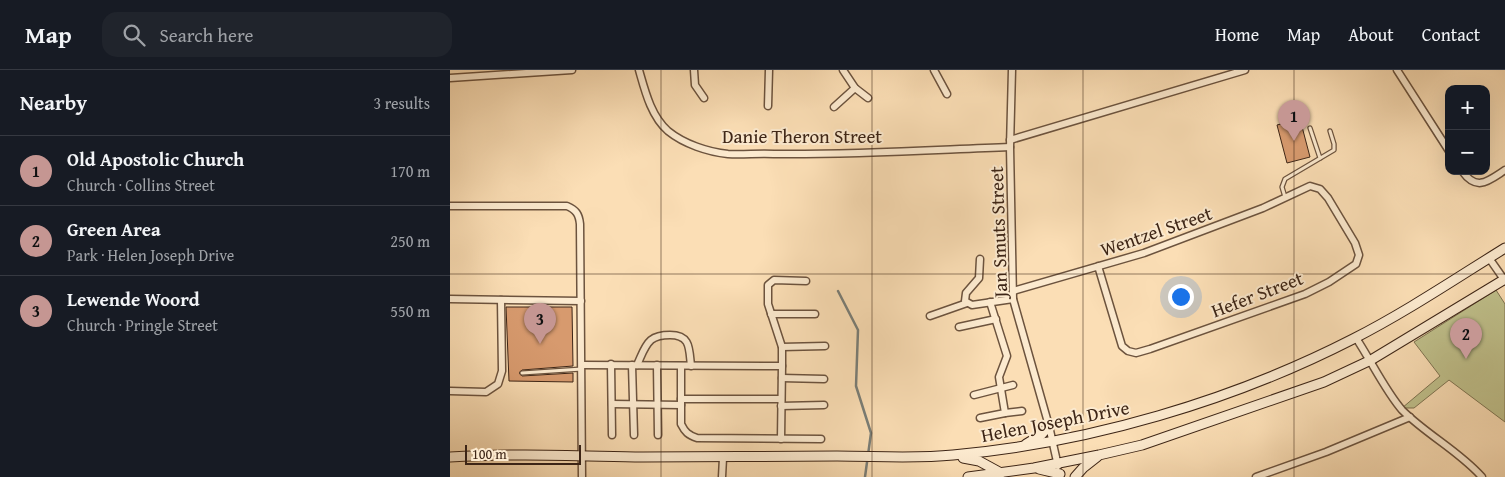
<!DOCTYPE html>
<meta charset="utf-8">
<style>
body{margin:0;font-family:"Gentium Book Plus",serif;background:#20242c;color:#f1f3f6}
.controls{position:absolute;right:15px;top:15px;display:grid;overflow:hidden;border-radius:10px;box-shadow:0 5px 20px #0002}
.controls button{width:45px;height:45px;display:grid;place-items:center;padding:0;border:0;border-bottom:1px solid #363941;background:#171b24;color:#f1f3f6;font:25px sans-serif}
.scale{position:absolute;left:15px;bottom:12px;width:116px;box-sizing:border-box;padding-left:5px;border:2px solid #3d2516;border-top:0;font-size:14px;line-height:18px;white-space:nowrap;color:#3d2516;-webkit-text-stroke:4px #fceacf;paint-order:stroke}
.you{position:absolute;left:730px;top:226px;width:18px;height:18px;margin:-12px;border:4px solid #fff;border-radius:50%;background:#1a73e8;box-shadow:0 0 0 8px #1a73e833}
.badge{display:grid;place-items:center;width:32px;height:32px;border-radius:50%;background:#c59692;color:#111;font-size:16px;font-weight:700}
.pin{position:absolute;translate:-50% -41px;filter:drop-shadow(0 1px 2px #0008)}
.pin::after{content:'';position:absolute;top:26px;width:18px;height:15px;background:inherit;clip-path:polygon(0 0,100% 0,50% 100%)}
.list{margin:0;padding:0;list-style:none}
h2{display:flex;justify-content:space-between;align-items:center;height:65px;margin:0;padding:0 20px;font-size:21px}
h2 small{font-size:16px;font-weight:400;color:#9ea1a6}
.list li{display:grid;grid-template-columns:32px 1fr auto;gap:15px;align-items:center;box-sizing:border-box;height:70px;padding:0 20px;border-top:1px solid #363941}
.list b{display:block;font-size:19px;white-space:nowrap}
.list p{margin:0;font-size:16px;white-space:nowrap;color:#9ea1a6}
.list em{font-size:16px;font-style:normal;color:#9ea1a6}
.icon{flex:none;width:28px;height:28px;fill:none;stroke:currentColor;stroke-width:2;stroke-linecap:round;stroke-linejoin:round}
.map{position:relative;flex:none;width:1055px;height:407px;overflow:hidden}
header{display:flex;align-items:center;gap:30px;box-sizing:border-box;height:70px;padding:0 25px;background:#171b24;border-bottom:1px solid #363941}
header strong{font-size:24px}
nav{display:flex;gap:28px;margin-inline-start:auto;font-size:18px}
.search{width:350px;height:45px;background:#20242c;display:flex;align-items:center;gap:12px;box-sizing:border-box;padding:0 18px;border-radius:15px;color:#9ea1a6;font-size:19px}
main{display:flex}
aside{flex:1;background:#171b24}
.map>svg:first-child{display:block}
.green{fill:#c0c18c;stroke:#7e7351}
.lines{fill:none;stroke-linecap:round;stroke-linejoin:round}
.stream{stroke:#7a7e77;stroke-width:2.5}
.building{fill:#d79a6e;stroke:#3d2516}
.lane-casing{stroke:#6c533e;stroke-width:5.5}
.street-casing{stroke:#6c533e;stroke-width:9}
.secondary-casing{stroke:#3d2516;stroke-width:11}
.lane{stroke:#fceacf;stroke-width:3}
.street{stroke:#fceacf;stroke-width:6}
.secondary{stroke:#fceacf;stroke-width:9}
.grid{fill:none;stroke:#3d2516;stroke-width:1;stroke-opacity:0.55}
.labels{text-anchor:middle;stroke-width:4;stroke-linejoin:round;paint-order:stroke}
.street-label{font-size:19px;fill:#3d2516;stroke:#fceacf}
</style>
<header>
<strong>Map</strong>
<div class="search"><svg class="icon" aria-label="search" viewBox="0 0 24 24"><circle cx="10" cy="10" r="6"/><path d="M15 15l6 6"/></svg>Search here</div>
<nav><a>Home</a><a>Map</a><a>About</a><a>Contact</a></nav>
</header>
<main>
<aside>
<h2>Nearby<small>3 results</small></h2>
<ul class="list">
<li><span class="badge">1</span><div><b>Old Apostolic Church</b><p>Church · Collins Street</p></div><em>170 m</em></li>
<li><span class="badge">2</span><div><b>Green Area</b><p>Park · Helen Joseph Drive</p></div><em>250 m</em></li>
<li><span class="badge">3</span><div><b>Lewende Woord</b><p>Church · Pringle Street</p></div><em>550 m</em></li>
</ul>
</aside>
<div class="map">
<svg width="1055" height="407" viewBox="0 0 1055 407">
<rect width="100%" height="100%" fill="#fbdeb5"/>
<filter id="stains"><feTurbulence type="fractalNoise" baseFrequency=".004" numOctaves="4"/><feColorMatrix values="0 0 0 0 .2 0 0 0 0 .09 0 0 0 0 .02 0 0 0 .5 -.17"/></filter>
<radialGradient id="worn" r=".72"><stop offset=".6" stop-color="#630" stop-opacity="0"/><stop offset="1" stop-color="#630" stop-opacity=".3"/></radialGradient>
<!-- green -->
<path class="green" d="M1046,220L1055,234V352L999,310L964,338H952L990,306L964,272Z"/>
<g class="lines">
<!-- stream -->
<path class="stream" d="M388,221L408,260L406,316L421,363L415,407"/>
</g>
<!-- building -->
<g class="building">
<path d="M850,49L860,87L837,93L827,55Z"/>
<path d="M56,237H122L123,296L72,300L69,303L72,306L123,303V312L59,311Z"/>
</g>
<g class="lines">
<defs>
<g id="lane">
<path d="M860,58L870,88"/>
<path d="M835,127L832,117L835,109L884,80V74L880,61"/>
<path d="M72,303L132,299"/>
</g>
<g id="street">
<path d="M189,0C195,21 201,46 218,61C234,74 258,82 278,84C293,85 309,83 324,84C402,85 481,80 560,77"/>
<path d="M244,0L245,15L254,28"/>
<path d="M393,0L405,18L418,28"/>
<path d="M484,0L497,24"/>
<path d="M562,0L560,77L563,229L599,356L608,396"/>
<path d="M947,0L999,81"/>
<path d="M0,8L122,0"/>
<path d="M318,36L319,0"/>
<path d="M384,37L405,18"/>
<path d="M560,70L795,0"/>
<path d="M1012,101C1027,122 1038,111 1055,100"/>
<path d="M0,136H117C126,140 129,144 130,154L132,407"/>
<path d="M1039,188L1055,211"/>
<path d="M530,189L529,208L516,223L515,231L522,235L563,229"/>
<path d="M563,221L694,183L813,138L860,116L870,119L878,128L905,173L909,185L906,194L879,212L855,224L700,279L686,283L678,281L672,276L648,196"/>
<path d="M0,229L131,231"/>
<path d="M321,244H365"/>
<path d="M480,246L517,233"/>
<path d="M509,257L546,249"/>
<path d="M906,268C920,289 936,322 952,340C977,365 1009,381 1032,407"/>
<path d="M332,277L375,276"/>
<path d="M161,294L162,365"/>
<path d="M132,295L332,296L331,369"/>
<path d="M182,295L184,365"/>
<path d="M187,295C191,287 194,276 201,270C206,266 213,265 220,265C241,265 239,279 241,296"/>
<path d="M207,295L208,365"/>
<path d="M231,296V354C235,362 238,365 247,368L371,369"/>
<path d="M332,296V277L318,234V215L324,210L356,211"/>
<path d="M332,308L374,309"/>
<path d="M0,321L36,322L48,314L52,301L51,230"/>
<path d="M524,325L563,315"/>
<path d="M231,329H331"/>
<path d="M162,334L231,335"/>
<path d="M331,336L374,335"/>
<path d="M555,343L572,341"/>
<path d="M530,348L555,343L549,307L557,286L540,232"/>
<path d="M272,407L273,388"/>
<path d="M806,407L876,382L960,347"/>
</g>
<g id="secondary">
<path d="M576,374L591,365L599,356"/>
<path d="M0,387C64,383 129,386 193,387C258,387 322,386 387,386C425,386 464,389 503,385C639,373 782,331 903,269C956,242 1005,209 1055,178"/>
<path d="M513,388L529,391L551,403"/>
<path d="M589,399L610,404"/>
<path d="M518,407L584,398L649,385L692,375L874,312L921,290L1055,209"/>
<path d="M625,407L633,398L647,387"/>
</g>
</defs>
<!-- lane casing -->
<use href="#lane" class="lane-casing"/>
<!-- street casing -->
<use href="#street" class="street-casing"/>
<!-- secondary casing -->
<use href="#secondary" class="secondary-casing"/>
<!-- lane -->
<use href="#lane" class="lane"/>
<!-- street -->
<use href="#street" class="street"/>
<!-- secondary -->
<use href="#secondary" class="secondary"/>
</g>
<!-- grid -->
<path class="grid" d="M211,0V407M422,0V407M633,0V407M844,0V407M0,204H1055"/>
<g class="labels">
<!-- street labels -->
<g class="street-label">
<text x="352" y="73">Danie Theron Street</text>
<text transform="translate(706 161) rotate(-19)" y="7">Wentzel Street</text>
<text transform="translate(548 162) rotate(-92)" y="7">Jan Smuts Street</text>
<text transform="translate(807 224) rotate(-21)" y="7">Hefer Street</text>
<text transform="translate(605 351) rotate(-11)" y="7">Helen Joseph Drive</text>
</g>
</g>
<rect width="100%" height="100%" filter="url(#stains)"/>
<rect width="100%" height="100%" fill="url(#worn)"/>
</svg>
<div class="controls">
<button>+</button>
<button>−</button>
</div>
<div class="scale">100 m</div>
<div class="you"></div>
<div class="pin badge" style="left:844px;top:71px">1</div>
<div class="pin badge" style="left:1016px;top:289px">2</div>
<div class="pin badge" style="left:90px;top:274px">3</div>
</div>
</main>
